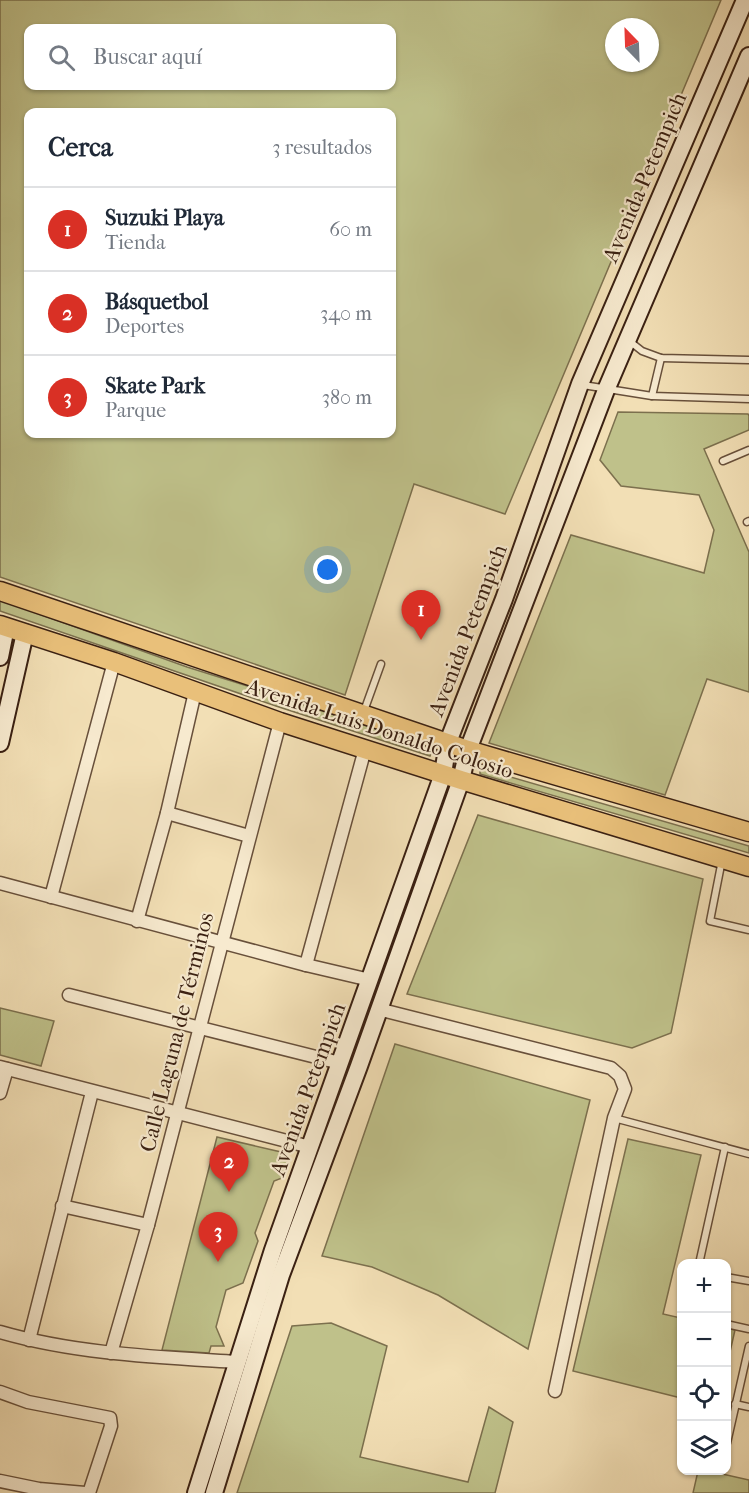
<!DOCTYPE html>
<html lang="es">
<meta charset="utf-8">
<style>
body{margin:0;font-family:"IM FELL French Canon",serif;background:#f6f6f7;color:#1f2937}
.controls{position:absolute;right:18px;bottom:18px;display:grid;overflow:hidden;border-radius:12px;box-shadow:0 2px 4px #0004}
.controls button{width:54px;height:54px;display:grid;place-items:center;padding:0;border:0;border-bottom:2px solid #e0e1e3;background:#fff;color:#1f2937;font:30px sans-serif}
.compass{position:absolute;left:605px;top:18px;width:54px;height:54px;border-radius:50%;background:#fff;box-shadow:0 2px 4px #0004;rotate:337deg}
.you{position:absolute;left:328px;top:570px;width:21px;height:21px;margin:-15px;border:4px solid #fff;border-radius:50%;background:#1a73e8;box-shadow:0 0 0 9px #1a73e833}
.badge{display:grid;place-items:center;width:39px;height:39px;border-radius:50%;background:#d93025;color:#fff;font-size:20px;font-weight:700}
.pin{position:absolute;translate:-50% -50px;filter:drop-shadow(0 2px 3px #0008)}
.pin::after{content:'';position:absolute;top:32px;width:21px;height:18px;background:inherit;clip-path:polygon(0 0,100% 0,50% 100%)}
.list{margin:0;padding:0;list-style:none}
h2{display:flex;justify-content:space-between;align-items:center;height:78px;margin:0;padding:0 24px;font-size:26px}
h2 small{font-size:20px;font-weight:400;color:#747a83}
.list li{display:grid;grid-template-columns:39px 1fr auto;gap:18px;align-items:center;box-sizing:border-box;height:84px;padding:0 24px;border-top:2px solid #e0e1e3}
.list b{display:block;font-size:22px;white-space:nowrap}
.list p{margin:0;font-size:20px;white-space:nowrap;color:#747a83}
.list em{font-size:20px;font-style:normal;color:#747a83}
.icon{flex:none;width:33px;height:33px;fill:none;stroke:currentColor;stroke-width:2;stroke-linecap:round;stroke-linejoin:round}
.map{position:relative;flex:none;width:749px;height:1493px;overflow:hidden}
.search{position:absolute;background:#fff;box-shadow:0 2px 4px #0004;left:24px;top:24px;width:372px;height:66px;display:flex;align-items:center;gap:15px;box-sizing:border-box;padding:0 21px;border-radius:12px;color:#747a83;font-size:22px}
.panel{position:absolute;background:#fff;box-shadow:0 2px 4px #0004;left:24px;top:108px;width:372px;height:330px;border-radius:12px}
.map>svg:first-child{display:block}
.green{fill:#bfc18a;stroke:#7c704e;stroke-width:1.5;fill-rule:evenodd}
.lines{fill:none;stroke-linecap:round;stroke-linejoin:round}
.lane-casing{stroke:#68503b;stroke-width:9}
.street-casing{stroke:#68503b;stroke-width:15}
.secondary-casing{stroke:#3a2012;stroke-width:20}
.primary-casing{stroke:#3a2012;stroke-width:21}
.lane{stroke:#f7eacf;stroke-width:6}
.street{stroke:#f7eacf;stroke-width:12}
.secondary{stroke:#f7eacf;stroke-width:16}
.primary{stroke:#e9c07a;stroke-width:18}
.labels{text-anchor:middle;stroke-width:4.5;stroke-linejoin:round;paint-order:stroke}
.street-label{font-size:22px;fill:#3a2012;stroke:#f7eacf}
</style>
<div class="map">
<svg width="749" height="1493" viewBox="0 0 749 1493">
<rect width="100%" height="100%" fill="#f2dfb5"/>
<filter id="stains"><feTurbulence type="fractalNoise" baseFrequency=".00333" numOctaves="4"/><feColorMatrix values="0 0 0 0 .2 0 0 0 0 .09 0 0 0 0 .02 0 0 0 .5 -.17"/></filter>
<radialGradient id="worn" r=".72"><stop offset=".6" stop-color="#630" stop-opacity="0"/><stop offset="1" stop-color="#630" stop-opacity=".3"/></radialGradient>
<!-- green -->
<g class="green">
<path d="M0,0H721L505,514L414,484L345,695L0,577ZM614,27H650V63H614ZM28,28H392V86H28ZM28,112H392V434H28Z"/>
<path d="M618,412L748,414L749,416V430L704,449L749,552V692L707,679L665,795L489,743L571,535L704,573L714,530L699,495L621,486L600,460Z"/>
<path d="M0,600L187,667L434,745L430,756L276,706L0,611Z"/>
<path d="M483,769L749,846V853L480,774V771Z"/>
<path d="M445,794L447,797L378,989L376,988Z"/>
<path d="M478,815L703,879L671,1033L632,1048L407,994Z"/>
<path d="M371,999L373,1000L325,1130L327,1123Z"/>
<path d="M0,1008L54,1021L41,1066L0,1055Z"/>
<path d="M395,1044L590,1100L528,1349L438,1295L372,1267L322,1256Z"/>
<path d="M217,1137L281,1152L288,1160L282,1178L274,1181L255,1233L258,1241L243,1283L226,1290L216,1327L224,1346H211L209,1353L162,1350Z"/>
<path d="M628,1139L701,1155L663,1314L681,1318V1398L573,1371Z"/>
<path d="M331,1323L387,1346L360,1457L468,1482L489,1407L513,1422L495,1493H237L292,1326Z"/>
<path d="M727,1328L735,1330L727,1365L726,1328Z"/>
<path d="M698,1471H709L749,1480V1493H693Z"/>
</g>
<g class="lines">
<defs>
<g id="lane">
<path d="M628,340L642,351L661,358L749,360"/>
<path d="M583,385L652,396L749,399"/>
<path d="M652,396L661,358"/>
<path d="M723,461L749,450"/>
<path d="M747,522L749,521"/>
<path d="M364,711L381,664"/>
<path d="M722,860L710,921L749,930"/>
<path d="M614,1118L749,1154"/>
<path d="M699,1264L725,1147"/>
<path d="M726,1277L749,1281"/>
<path d="M726,1324L749,1329"/>
<path d="M735,1404L749,1407"/>
<path d="M727,1443L749,1346"/>
</g>
<g id="street">
<path d="M167,813L249,836"/>
<path d="M0,883L306,965L370,980"/>
<path d="M51,897L114,662"/>
<path d="M137,921L167,813L195,692"/>
<path d="M306,965L365,749"/>
<path d="M69,995L340,1063"/>
<path d="M378,1009L611,1068L620,1076L625,1089L614,1118L555,1391"/>
<path d="M0,1067L310,1147"/>
<path d="M0,1093L7,1069"/>
<path d="M62,1206L148,1225"/>
<path d="M0,1332C76,1354 157,1357 236,1362"/>
<path d="M29,1340L92,1092"/>
<path d="M111,1353L148,1225L280,722"/>
<path d="M0,1392L28,1402L110,1418L111,1426L89,1493"/>
<path d="M0,1481L39,1489L85,1493"/>
</g>
<g id="secondary">
<path d="M0,657L6,627"/>
<path d="M0,743L25,633"/>
<path d="M196,1493L273,1250L443,774L448,742L504,599L580,384L745,0"/>
<path d="M214,1493L281,1275L359,1066L461,780L468,750L606,390L749,56"/>
</g>
<g id="primary">
<path d="M0,591L468,750L749,832"/>
<path d="M0,625L114,662L280,722L461,780L749,867"/>
</g>
</defs>
<!-- lane casing -->
<use href="#lane" class="lane-casing"/>
<!-- street casing -->
<use href="#street" class="street-casing"/>
<!-- secondary casing -->
<use href="#secondary" class="secondary-casing"/>
<!-- primary casing -->
<use href="#primary" class="primary-casing"/>
<!-- lane -->
<use href="#lane" class="lane"/>
<!-- street -->
<use href="#street" class="street"/>
<!-- secondary -->
<use href="#secondary" class="secondary"/>
<!-- primary -->
<use href="#primary" class="primary"/>
</g>
<g class="labels">
<!-- street labels -->
<g class="street-label">
<text transform="translate(644 177) rotate(-67)" y="8">Avenida Petempich</text>
<text transform="translate(467 630) rotate(-69)" y="8">Avenida Petempich</text>
<text transform="translate(380 728) rotate(18)" y="8">Avenida Luis Donaldo Colosio</text>
<text transform="translate(176 1032) rotate(-76)" y="8">Calle Laguna de Términos</text>
<text transform="translate(307 1089) rotate(-70)" y="8">Avenida Petempich</text>
</g>
</g>
<rect width="100%" height="100%" filter="url(#stains)"/>
<rect width="100%" height="100%" fill="url(#worn)"/>
</svg>
<div class="controls">
<button>+</button>
<button>−</button>
<button><svg class="icon" aria-label="locate" viewBox="0 0 24 24"><circle cx="12" cy="12" r="6"/><path d="M12 2v4M12 18v4M2 12h4M18 12h4"/></svg></button>
<button><svg class="icon" aria-label="layers" viewBox="0 0 24 24"><path d="M12 4l9 5-9 5-9-5zM3 14l9 5 9-5"/></svg></button>
</div>
<svg class="compass" viewBox="-18 -18 36 36"><path d="M0-13l5 13h-10z" fill="#e53935"/><path d="M0 13l5-13h-10z" fill="#747a83"/></svg>
<div class="you"></div>
<div class="pin badge" style="left:421px;top:640px">1</div>
<div class="pin badge" style="left:229px;top:1192px">2</div>
<div class="pin badge" style="left:218px;top:1262px">3</div>
<div class="search"><svg class="icon" aria-label="search" viewBox="0 0 24 24"><circle cx="10" cy="10" r="6"/><path d="M15 15l6 6"/></svg>Buscar aquí</div>
<section class="panel">
<h2>Cerca<small>3 resultados</small></h2>
<ul class="list">
<li><span class="badge">1</span><div><b>Suzuki Playa</b><p>Tienda</p></div><em>60 m</em></li>
<li><span class="badge">2</span><div><b>Básquetbol</b><p>Deportes</p></div><em>340 m</em></li>
<li><span class="badge">3</span><div><b>Skate Park</b><p>Parque</p></div><em>380 m</em></li>
</ul>
</section>
</div>
